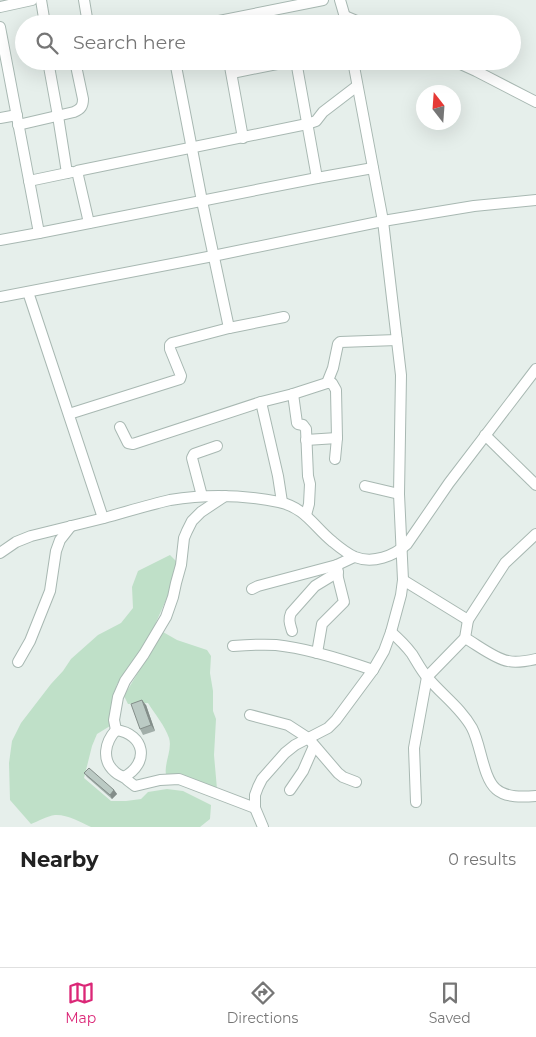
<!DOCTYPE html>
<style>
body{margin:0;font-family:Montserrat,sans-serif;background:#f2f2f2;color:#222}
.compass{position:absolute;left:416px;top:85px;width:45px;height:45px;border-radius:50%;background:#fff;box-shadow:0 5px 20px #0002;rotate:343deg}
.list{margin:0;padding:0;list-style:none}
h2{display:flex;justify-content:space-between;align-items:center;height:65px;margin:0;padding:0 20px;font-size:21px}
h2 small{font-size:16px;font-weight:400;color:#767676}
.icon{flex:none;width:28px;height:28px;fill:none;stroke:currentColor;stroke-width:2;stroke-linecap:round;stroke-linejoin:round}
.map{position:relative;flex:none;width:536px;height:827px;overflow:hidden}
.search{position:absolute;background:#fff;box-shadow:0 5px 20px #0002;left:15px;right:15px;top:15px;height:55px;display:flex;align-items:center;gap:12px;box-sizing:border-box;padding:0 18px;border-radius:28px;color:#767676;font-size:19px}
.sheet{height:140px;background:#fff}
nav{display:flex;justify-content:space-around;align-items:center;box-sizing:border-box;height:70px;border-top:1px solid #e0e0e0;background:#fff;font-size:14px;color:#767676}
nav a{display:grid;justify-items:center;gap:2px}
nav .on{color:#db2777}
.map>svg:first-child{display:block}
.green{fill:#bfe0c8}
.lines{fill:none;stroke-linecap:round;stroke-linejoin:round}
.minor-casing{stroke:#a8b8b2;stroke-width:12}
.minor{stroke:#fff;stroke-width:10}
.wall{fill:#a1aea9}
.shaded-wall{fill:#838d89}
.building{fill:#bbcac4;stroke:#838d89}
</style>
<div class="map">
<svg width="536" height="827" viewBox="0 0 536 827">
<rect width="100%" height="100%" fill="#e6efeb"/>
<!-- green -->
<g class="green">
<path d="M170,555L177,562L176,568L172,578L170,591L153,629L130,668L117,684L109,719L110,726L97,734L92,746L84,778L111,801H126L141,799L148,792L167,789L183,791L211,805L210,819L200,827H91C81,822 66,814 55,815C47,816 39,821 31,824L10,800L9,763L12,741L21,723L51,684L63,671L71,659L98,635L121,623L133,608L132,587L138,571Z"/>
<path d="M163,632L177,640L207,650L211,656L210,673L213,691V711L216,719L214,755L217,789L167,777C162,767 173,750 169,738C165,726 155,714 148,703L128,704L124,696L158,639Z"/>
</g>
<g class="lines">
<defs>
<g id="minor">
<path d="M41,0L45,24"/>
<path d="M84,0L88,24"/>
<path d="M340,0L347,24"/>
<path d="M0,7L32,0"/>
<path d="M345,16L364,24"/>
<path d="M204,24L323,0"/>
<path d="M0,27L39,233"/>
<path d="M48,61L58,116L67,173"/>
<path d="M175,61L202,201L229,328"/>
<path d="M229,61L243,138"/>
<path d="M296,61L317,178"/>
<path d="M454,61L476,71L536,102"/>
<path d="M232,73L292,61"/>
<path d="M0,118L17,115"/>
<path d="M18,125L74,112C81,109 83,106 83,99L75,61"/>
<path d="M29,181L72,172"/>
<path d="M89,223L77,171L307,124L316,121L323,112L357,86"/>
<path d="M0,240L39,233L317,178L373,168"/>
<path d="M28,292L103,518"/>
<path d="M0,297L213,256L383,221L474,206L536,200"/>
<path d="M327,383L333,368L338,344L340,342L397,340"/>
<path d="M293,394L297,423L298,424L303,425L306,429L308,476L310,484L309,504L306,515"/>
<path d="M261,402L278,476L282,502"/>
<path d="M69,414L180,379L181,376L170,349V345L172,343L229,328L284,317"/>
<path d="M120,427L128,443L133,444L261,402L293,394L327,383H332L336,390L337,438L335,459"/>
<path d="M485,435L536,485"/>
<path d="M306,440L337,438"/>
<path d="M365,486L399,494"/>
<path d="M202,496L192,458L194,454L217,446"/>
<path d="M0,553L16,542L31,536C55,530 80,524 104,518C126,512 148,505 170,500C206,494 244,495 279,502C306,508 314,527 333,542C339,547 348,554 355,557C373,564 394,556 407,544L449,483L536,369"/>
<path d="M403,580L468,620L505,563L536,534"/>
<path d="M252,589L258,586L337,565L354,557"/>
<path d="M292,631C290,624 288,620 291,613L315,586L338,572"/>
<path d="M391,632C399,639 406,646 412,654C417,662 421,670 427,677C442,695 461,708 472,728C481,745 483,778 496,789C506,798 523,797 536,796"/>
<path d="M465,638C476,644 495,659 508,661C517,663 527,661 536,659"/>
<path d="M233,646C247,645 262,644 276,645C306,648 344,660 373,670"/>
<path d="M317,653L322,624L344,602L338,578L337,565"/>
<path d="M18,662L30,641L50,591L56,551L60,540L71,526"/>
<path d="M250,715L288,725L308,738L338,773L343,777L356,782"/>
<path d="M116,730L114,720L118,697L125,681L144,654L166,617L173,597L176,583L181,565L184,538L187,531L192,521L201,512L225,496"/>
<path d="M116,730C105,742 101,760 115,772C118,775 122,776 125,778C128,781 131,783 135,786L160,780L179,779L255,808"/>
<path d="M116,730C145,734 150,763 124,777"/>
<path d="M290,790L303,771L314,746"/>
<path d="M416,802L414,748L427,677L465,638L468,620"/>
<path d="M263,827L255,808V795L258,787L262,779L285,753L295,745L328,728L336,720L373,670L384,651L391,632L401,595L403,580L399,494L401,375L383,221L353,61"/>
</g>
</defs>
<!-- minor casing -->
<use href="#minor" class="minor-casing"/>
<!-- minor -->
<use href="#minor" class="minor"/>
</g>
<!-- wall -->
<g class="wall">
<path d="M146,705L155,731L143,735L140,729Z"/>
<path d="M84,773L114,790L117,794L112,799L87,777Z"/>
</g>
<!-- shaded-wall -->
<g class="shaded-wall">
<path d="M142,700L146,705L155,731L151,725Z"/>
<path d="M114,790L117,794L112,799L110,795Z"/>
</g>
<!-- building -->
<g class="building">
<path d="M142,700L151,725L140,729L131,704Z"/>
<path d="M89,768L114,790L110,795L84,773Z"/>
</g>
</svg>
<svg class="compass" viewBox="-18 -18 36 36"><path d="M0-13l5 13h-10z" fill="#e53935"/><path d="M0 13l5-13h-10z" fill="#767676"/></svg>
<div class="search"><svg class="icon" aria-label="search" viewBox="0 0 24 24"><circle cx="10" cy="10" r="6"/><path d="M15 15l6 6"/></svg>Search here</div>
</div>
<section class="sheet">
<h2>Nearby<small>0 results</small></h2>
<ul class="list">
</ul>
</section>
<nav>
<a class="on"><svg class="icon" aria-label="map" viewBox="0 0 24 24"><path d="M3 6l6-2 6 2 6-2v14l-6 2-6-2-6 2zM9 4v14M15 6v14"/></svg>Map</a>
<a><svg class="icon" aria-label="directions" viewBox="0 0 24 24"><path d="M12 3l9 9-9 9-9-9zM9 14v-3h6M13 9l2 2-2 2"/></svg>Directions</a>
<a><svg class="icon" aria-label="saved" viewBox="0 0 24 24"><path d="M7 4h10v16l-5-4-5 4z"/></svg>Saved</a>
</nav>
